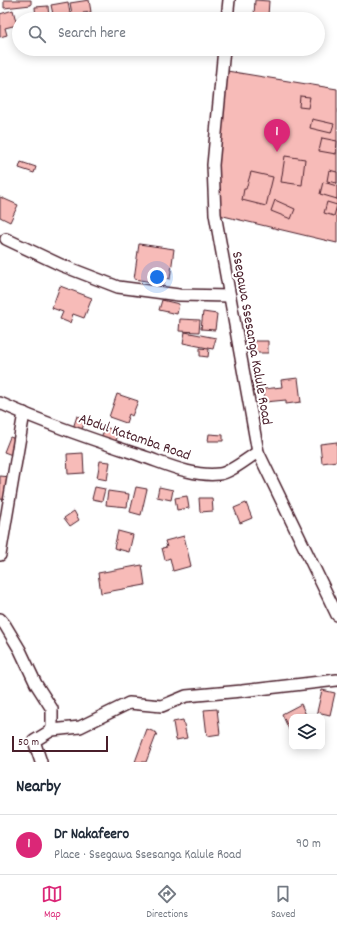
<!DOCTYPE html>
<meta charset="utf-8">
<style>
body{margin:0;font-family:Dekko,sans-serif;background:#f2f2f3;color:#1f2937}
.controls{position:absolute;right:12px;bottom:12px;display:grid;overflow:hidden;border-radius:8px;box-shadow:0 2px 10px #0003}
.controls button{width:36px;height:36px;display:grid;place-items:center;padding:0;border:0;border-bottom:1px solid #e0e1e3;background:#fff;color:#1f2937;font:20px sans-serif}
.scale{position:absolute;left:12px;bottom:10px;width:96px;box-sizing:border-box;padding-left:4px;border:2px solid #4a1f2b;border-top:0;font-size:11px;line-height:14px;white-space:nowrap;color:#4a1f2b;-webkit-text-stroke:3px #fff;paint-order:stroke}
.you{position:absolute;left:157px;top:277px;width:14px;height:14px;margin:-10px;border:3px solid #fff;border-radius:50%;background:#1a73e8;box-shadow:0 0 0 6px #1a73e833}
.badge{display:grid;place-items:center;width:26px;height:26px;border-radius:50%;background:#db2777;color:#fff;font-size:13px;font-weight:700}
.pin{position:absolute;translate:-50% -33px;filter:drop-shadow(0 1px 2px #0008)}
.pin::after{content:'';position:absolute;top:21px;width:14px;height:12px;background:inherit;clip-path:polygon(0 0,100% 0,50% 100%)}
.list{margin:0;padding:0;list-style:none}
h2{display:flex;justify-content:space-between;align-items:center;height:52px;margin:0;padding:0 16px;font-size:17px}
h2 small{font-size:13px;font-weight:400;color:#747a83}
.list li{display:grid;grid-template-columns:26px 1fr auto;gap:12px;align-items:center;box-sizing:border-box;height:60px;padding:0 16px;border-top:1px solid #e0e1e3}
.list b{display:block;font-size:15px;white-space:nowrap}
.list p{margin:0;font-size:13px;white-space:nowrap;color:#747a83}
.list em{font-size:13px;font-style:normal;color:#747a83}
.icon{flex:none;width:22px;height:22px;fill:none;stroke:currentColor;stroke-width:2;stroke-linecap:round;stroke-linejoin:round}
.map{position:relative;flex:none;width:337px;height:762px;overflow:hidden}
.search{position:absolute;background:#fff;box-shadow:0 2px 10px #0003;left:12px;right:12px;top:12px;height:44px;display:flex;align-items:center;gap:10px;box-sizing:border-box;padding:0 14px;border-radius:22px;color:#747a83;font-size:15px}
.sheet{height:112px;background:#fff}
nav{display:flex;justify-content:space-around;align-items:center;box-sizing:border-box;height:56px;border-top:1px solid #e0e1e3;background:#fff;font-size:11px;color:#747a83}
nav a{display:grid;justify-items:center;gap:2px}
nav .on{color:#db2777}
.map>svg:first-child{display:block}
.building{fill:#f7bbb8;stroke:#4a1f2b}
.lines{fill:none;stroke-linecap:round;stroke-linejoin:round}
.street-casing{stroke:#4a1f2b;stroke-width:14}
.street{stroke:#fff;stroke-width:11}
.labels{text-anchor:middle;stroke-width:4;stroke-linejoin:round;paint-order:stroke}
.street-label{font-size:15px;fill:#4a1f2b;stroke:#fff}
</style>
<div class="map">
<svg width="337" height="762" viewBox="0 0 337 762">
<rect width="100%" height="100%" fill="#fff"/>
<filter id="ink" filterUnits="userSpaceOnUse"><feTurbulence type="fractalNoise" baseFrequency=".025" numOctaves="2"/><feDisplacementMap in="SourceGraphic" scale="8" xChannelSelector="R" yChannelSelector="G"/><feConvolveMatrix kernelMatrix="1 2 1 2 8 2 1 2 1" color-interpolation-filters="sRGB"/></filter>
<g filter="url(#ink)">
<!-- building -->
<g class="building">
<path d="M4,0H31V5L4,8Z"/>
<path d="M89,0L91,12L83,13L84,19H73L70,3Z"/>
<path d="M255,0L269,1L268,16L254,15Z"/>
<path d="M68,2L71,19H54L51,5Z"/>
<path d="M48,6L49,19H36L35,7Z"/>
<path d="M13,10L17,25L5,28L7,35L0,37V14Z"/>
<path d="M221,70L337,89V243L215,214Z"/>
<path d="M300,96L310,97L308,108L299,107Z"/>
<path d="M312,119L334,124L331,133L310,128Z"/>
<path d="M322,138L337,141L336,154L319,151Z"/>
<path d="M285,156L305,159L302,185L281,182Z"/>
<path d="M21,162L36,167L34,173L19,168Z"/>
<path d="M329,170L337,172V183L327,181Z"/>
<path d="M251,172L273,177L266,206L242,200L244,189H246Z"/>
<path d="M323,182L337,186V199L320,194Z"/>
<path d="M0,197L18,205L10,222L0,217Z"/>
<path d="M275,200L295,209L291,219L271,211Z"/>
<path d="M327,202L337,205L334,216L324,213Z"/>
<path d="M139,244L174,249L170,279L165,278L164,284L134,279Z"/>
<path d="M60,286L92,298L84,318L73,314L70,323L60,319L63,312L52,308Z"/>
<path d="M162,300L179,304L177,314L159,310Z"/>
<path d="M203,312L217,314L215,330L201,329Z"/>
<path d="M180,319L200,320L199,332L179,331Z"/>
<path d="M185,332L216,338L213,349L183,343Z"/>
<path d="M254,341H268V353H253Z"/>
<path d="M200,348L209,349L208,357L200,356Z"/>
<path d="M298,378L301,402L286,404V400L265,402L264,389L282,387L281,380Z"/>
<path d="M117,394L138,401L132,416L129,414L126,423L109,417Z"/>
<path d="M77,416L85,419L82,430L73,428Z"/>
<path d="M106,427L119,433L115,443L101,437Z"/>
<path d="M209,434L223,435V441H208Z"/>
<path d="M10,437L18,440L12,455L4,452Z"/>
<path d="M337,442V461L322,463L320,444Z"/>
<path d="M83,453L84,473L68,474L67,454Z"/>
<path d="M100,461L110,462L107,480L97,478Z"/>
<path d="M0,476L11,477L7,500L0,499Z"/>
<path d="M95,487L105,489L102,501L92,499Z"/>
<path d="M136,487L147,489L141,515L130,512Z"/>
<path d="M159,487L173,490L171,500L157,497Z"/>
<path d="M108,491L129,494L127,507L106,505Z"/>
<path d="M187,496L189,508L177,510L175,498Z"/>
<path d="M199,498H212L213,511L200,512Z"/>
<path d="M246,503L252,518L240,523L234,508Z"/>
<path d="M74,511L79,520L70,526L64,518Z"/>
<path d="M118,531L133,535L129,552L114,548Z"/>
<path d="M184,536L191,566L173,571L170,558L165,560L162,548L167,547L165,541Z"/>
<path d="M142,565L145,585L101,593L98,573Z"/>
<path d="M322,690L335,693L330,715L317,712Z"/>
<path d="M301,704L307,717H292L291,734L282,714Z"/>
<path d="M217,709L220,734L207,736L204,710Z"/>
<path d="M183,720L187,738L176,740L173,722Z"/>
<path d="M147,729L157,733L146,762H135Z"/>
</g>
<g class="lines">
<defs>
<g id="street">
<path d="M227,19L229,0"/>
<path d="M224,49L213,165L215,214L258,452L337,615"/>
<path d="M6,239L61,265L118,287L179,295L230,296"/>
<path d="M0,403C46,424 95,440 142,456C166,464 193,477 219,474C230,473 248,458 258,452"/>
<path d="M0,555L24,413"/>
<path d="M0,619L5,625L20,650L36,684L52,709V730"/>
<path d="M41,762L34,741L52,730L80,727L129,703L162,706L186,696L242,691L337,680"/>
</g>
</defs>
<!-- street casing -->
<use href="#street" class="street-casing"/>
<!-- street -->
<use href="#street" class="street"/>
</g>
</g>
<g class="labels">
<!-- street labels -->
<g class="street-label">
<text transform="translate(253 338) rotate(80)" y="5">Ssegawa Ssesanga Kalule Road</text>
<text transform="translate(135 436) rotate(19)" y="5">Abdul Katamba Road</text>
</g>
</g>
</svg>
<div class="controls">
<button><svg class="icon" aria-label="layers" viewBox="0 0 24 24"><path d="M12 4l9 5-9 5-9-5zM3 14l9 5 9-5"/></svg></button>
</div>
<div class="scale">50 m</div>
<div class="you"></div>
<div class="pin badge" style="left:277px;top:152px">1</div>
<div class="search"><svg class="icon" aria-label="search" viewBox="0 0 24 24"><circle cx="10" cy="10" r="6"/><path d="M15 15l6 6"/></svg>Search here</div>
</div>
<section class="sheet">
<h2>Nearby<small></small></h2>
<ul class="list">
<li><span class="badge">1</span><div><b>Dr Nakafeero</b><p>Place · Ssegawa Ssesanga Kalule Road</p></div><em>90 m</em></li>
</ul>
</section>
<nav>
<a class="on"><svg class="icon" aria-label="map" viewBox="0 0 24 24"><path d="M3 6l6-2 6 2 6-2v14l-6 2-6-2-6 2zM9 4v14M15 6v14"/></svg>Map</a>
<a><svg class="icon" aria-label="directions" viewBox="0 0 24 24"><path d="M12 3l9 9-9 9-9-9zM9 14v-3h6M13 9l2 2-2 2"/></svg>Directions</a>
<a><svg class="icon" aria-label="saved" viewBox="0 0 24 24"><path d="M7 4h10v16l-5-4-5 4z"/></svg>Saved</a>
</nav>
